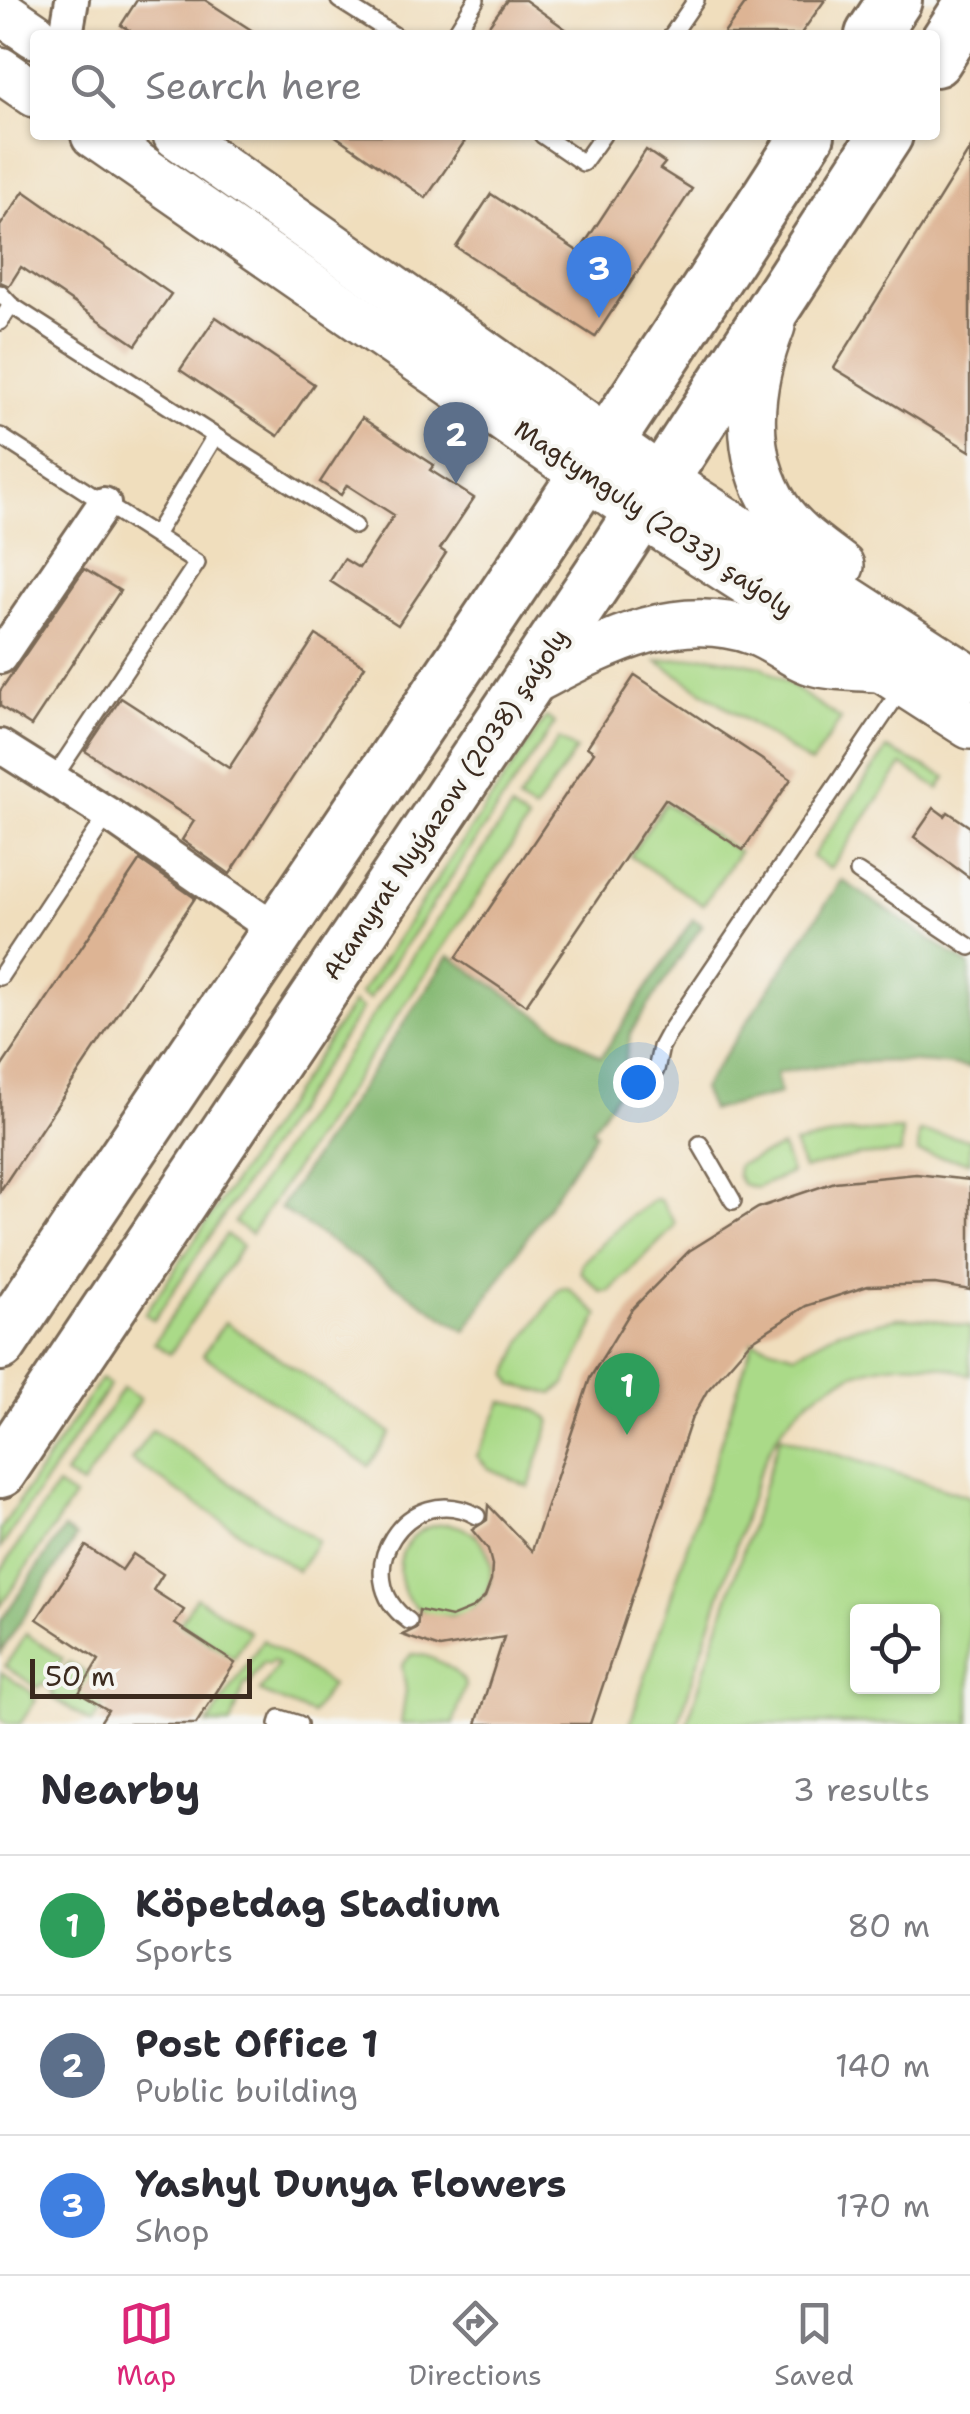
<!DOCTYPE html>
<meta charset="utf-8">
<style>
body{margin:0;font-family:"Shantell Sans",sans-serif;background:#f7f7f7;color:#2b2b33}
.controls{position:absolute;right:30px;bottom:30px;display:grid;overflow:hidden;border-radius:10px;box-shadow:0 2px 8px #0004}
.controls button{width:90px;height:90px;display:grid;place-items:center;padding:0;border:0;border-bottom:2px solid #e1e1e2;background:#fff;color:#2b2b33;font:50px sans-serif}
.scale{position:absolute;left:30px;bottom:25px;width:222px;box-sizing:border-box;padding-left:10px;border:5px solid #3b2a1e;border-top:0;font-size:28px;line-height:35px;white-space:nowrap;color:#3b2a1e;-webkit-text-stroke:8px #f6f6f2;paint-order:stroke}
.you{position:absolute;left:638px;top:1082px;width:35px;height:35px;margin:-25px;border:8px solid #fff;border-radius:50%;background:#1a73e8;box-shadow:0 0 0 15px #1a73e833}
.badge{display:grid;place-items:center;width:65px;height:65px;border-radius:50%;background:#db2777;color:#fff;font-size:32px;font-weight:700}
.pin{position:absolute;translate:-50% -82px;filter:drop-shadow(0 2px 5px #0008)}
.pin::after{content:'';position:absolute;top:52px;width:35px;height:30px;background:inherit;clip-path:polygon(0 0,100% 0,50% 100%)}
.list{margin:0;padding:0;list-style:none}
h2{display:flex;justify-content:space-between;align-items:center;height:130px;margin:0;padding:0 40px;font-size:42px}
h2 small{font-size:32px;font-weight:400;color:#7c7c81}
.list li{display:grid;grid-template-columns:65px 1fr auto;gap:30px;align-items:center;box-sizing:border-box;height:140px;padding:0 40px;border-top:2px solid #e1e1e2}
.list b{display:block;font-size:38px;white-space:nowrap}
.list p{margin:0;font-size:32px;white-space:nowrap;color:#7c7c81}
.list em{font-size:32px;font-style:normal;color:#7c7c81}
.icon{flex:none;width:55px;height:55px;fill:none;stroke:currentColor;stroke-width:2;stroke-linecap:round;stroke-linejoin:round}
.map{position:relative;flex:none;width:970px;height:1724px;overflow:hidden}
.search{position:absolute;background:#fff;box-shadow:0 2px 8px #0004;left:30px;right:30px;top:30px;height:110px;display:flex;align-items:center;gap:25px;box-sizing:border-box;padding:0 35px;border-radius:10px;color:#7c7c81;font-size:38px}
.sheet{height:550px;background:#fff}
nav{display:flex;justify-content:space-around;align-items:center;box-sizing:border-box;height:140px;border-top:2px solid #e1e1e2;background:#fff;font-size:28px;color:#7c7c81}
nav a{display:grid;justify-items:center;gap:5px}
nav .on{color:#db2777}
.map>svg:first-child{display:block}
.green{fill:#aada88;stroke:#728253;stroke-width:2.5;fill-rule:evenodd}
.forest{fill:#87ba74;stroke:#617249;stroke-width:2.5}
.building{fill:#ddb494}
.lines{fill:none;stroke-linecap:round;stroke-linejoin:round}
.lane-casing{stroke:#7a6956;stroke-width:20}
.street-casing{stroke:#7a6956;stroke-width:38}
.secondary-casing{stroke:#7a6956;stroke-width:50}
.primary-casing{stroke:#7a6956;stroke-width:58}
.lane{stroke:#fff;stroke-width:15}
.street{stroke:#fff;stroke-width:32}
.secondary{stroke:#fff;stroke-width:45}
.primary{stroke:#fff;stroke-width:52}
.labels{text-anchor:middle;stroke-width:8;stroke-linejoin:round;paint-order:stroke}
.street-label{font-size:25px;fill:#3b2a1e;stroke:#f6f6f2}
</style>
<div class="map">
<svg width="970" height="1724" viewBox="0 0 970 1724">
<rect width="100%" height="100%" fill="#f6f6f2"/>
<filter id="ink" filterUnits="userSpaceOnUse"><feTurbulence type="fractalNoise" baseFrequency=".01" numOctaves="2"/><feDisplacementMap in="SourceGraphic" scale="20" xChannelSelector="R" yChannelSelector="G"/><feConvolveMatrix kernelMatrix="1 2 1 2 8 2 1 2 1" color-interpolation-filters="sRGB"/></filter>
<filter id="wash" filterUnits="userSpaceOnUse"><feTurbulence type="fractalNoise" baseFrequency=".0048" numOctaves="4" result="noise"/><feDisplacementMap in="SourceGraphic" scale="40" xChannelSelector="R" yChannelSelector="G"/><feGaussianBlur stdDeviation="2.25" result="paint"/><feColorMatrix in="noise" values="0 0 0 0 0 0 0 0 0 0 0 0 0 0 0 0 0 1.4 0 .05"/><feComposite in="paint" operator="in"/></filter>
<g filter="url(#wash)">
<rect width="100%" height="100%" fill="#f0debd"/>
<!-- green -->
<g class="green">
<path d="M709,656L761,666L841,719L811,764L657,661Z"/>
<path d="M546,717L555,723L369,999L360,994Z"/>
<path d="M559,739L576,750L534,811L518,801Z"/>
<path d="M887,749L946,777L939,789L902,765L830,869L812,857Z"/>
<path d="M665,803L739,852L703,905L630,856Z"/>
<path d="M511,809L528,821L251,1234L234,1223Z"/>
<path d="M353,1003L362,1009L154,1320L145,1314Z"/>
<path d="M902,1130L901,1153L857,1156L803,1169L794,1144L847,1133Z"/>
<path d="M919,1132L970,1139V1162L918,1153Z"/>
<path d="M782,1147L791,1173L756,1188L742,1184L737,1175L738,1165Z"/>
<path d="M655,1199L660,1200L675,1223L673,1228L610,1291L601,1292L581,1272L582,1263L628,1218Z"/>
<path d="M226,1235L242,1246L170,1354L154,1343Z"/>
<path d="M568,1288L599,1315L565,1384L553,1394L513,1385L508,1375L522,1342L560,1289Z"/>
<path d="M898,1318L929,1319L970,1327V1375C906,1348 825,1370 783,1427C758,1462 748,1507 735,1548C716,1607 697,1665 678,1724H630L753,1341L795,1354L838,1331Z"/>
<path d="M225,1322L391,1433L369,1466L203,1355Z"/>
<path d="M101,1379L110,1385L0,1549V1530Z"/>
<path d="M123,1388L140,1399L82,1486L65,1475Z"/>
<path d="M502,1402C517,1401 542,1410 551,1421L529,1487L488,1468L477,1456Z"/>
<path d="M152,1430L318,1541L298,1571L131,1460Z"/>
<path d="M780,1436L970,1497V1724H687ZM858,1612H932V1686H858Z"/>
<path d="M57,1486L74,1497L0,1607V1572Z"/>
<path d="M448,1524C507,1532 504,1616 446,1616C384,1617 383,1524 448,1524Z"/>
<path d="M196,1597L250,1632L234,1658L180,1623Z"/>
<path d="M26,1634L63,1659L45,1686L41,1684L38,1688L5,1666Z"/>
<path d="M263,1640L331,1685L312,1714L260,1692L278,1665L273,1661L269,1665L263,1662L249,1684L245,1683L231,1724H208Z"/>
<path d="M412,1654C431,1654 452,1667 464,1681L465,1687L453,1724H401L406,1691L402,1665Z"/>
<path d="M69,1662L113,1691L92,1723L52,1697L54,1693L50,1690Z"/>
<path d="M1,1672L34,1694L32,1697L36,1700L20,1724H9L0,1718Z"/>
</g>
<!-- forest -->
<g class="forest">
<path d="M842,880L970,966V1068C905,1056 840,1061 776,1073L780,1094L711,1110L702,1089Z"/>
<path d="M693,919L702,925L631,1032L619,1090L592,1129L596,1133L465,1331L280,1208L449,956L601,1057Z"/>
<path d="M64,1529L76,1537L0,1653V1622Z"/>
</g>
<g id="blocks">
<!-- building -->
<g class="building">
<path d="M137,0H205L259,35H137L121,25Z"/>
<path d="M507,0H525L574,35H482Z"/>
<path d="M748,0H825L800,35H723Z"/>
<path d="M334,135H469L426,198Z"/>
<path d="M970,149V451L834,368Z"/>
<path d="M646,150L665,163L660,169L692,189L595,337L456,247L491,194L579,252Z"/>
<path d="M24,191L171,294L136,345L21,267L9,286L0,282V226Z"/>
<path d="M216,317L314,384L278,436L180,370Z"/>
<path d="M362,418L434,465L430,470L474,498L440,549L446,553L398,625L330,581L344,559L359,568L394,515L347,485L341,495L320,482Z"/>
<path d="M84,569L120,591L31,726L0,706V691Z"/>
<path d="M316,635L365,666L230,874L182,840L194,821L85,751L121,698L229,768Z"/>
<path d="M635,675L791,779L743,850L665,799L526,1005L456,958L594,752L587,747Z"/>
<path d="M934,808L945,816L948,812L970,827V878L914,837Z"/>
<path d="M140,860L195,898L0,1191V1069Z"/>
<path d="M916,1174L970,1180V1290L935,1284L868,1286L806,1306L750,1342L707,1391L691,1420L590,1724H476L504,1637L440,1648L402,1635L417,1628L419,1610L451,1617L473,1608L485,1597L491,1581L492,1565L488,1549L472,1530L487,1520L488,1505L532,1551L590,1378L632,1309L689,1251L758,1208L835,1182Z"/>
<path d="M86,1546L122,1570L133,1554L163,1574L153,1590L184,1610L175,1624L235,1663L196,1724H99L108,1710L79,1693L99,1660L37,1619Z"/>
</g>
</g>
</g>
<g filter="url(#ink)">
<use href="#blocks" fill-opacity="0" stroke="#7a6956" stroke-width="2.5"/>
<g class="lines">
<defs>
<g id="lane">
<path d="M339,0L394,35"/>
<path d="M454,35L476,0"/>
<path d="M672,35L696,0"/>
<path d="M542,135L583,163L603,135"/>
<path d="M0,293L11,305L0,322"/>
<path d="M11,305L215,436L155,535"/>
<path d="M0,436L197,563L53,779"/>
<path d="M215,436L355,526"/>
<path d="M858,872L970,947"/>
<path d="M0,977L108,814"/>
<path d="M656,1070L661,1047L668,1034L902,688"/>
<path d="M700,1144L733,1201"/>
<path d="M409,1621C344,1576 409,1477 477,1516"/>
<path d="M278,1724L280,1718L299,1724"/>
</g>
<g id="street">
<path d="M66,35L72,0"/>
<path d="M0,657L104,504"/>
<path d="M0,746L108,814L276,930"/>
</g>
<g id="secondary">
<path d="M0,11L35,35"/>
<path d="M0,70L35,94"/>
<path d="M94,135L639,513L970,726"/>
<path d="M176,135L661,478L970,678"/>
<path d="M772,326C749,385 741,453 777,508C793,532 819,549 841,566"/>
<path d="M527,684C598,648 672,603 754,632C775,639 795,658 816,663C836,668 858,667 878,669"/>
</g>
<g id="primary">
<path d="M872,35L895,0"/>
<path d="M935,60L970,6"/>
<path d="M0,1344C269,941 546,543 808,135"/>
<path d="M0,1471L613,555L886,135"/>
</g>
</defs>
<!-- lane casing -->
<use href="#lane" class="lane-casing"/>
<!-- street casing -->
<use href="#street" class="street-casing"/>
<!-- secondary casing -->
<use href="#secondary" class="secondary-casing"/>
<!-- primary casing -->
<use href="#primary" class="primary-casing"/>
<!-- lane -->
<use href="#lane" class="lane"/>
<!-- street -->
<use href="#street" class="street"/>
<!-- secondary -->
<use href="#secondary" class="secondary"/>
<!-- primary -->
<use href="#primary" class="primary"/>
</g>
</g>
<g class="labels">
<!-- street labels -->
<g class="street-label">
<text transform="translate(654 518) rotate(34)" y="9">Magtymguly (2033) şaýoly</text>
<text transform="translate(445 804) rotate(-56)" y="9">Atamyrat Nyýazow (2038) şaýoly</text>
</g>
</g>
</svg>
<div class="controls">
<button><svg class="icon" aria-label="locate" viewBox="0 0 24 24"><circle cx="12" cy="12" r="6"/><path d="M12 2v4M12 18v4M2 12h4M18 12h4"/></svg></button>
</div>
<div class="scale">50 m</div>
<div class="you"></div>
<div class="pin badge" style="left:627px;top:1435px;background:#2e9e5b">1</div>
<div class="pin badge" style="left:456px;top:484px;background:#5c6f8a">2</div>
<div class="pin badge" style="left:599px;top:318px;background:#3f7fe0">3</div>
<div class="search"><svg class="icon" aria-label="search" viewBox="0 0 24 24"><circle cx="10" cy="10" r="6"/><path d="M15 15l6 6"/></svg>Search here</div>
</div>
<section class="sheet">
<h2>Nearby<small>3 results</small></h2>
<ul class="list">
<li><span class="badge" style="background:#2e9e5b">1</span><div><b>Köpetdag Stadium</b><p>Sports</p></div><em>80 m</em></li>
<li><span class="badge" style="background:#5c6f8a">2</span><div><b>Post Office 1</b><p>Public building</p></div><em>140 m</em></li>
<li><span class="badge" style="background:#3f7fe0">3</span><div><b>Yashyl Dunya Flowers</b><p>Shop</p></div><em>170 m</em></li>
</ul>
</section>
<nav>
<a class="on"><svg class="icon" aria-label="map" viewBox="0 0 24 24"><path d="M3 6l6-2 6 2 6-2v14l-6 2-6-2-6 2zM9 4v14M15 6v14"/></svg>Map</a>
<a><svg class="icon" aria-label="directions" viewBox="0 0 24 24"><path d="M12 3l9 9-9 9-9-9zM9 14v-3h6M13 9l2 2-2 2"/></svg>Directions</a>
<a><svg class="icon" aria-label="saved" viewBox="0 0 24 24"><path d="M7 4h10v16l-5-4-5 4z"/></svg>Saved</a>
</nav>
